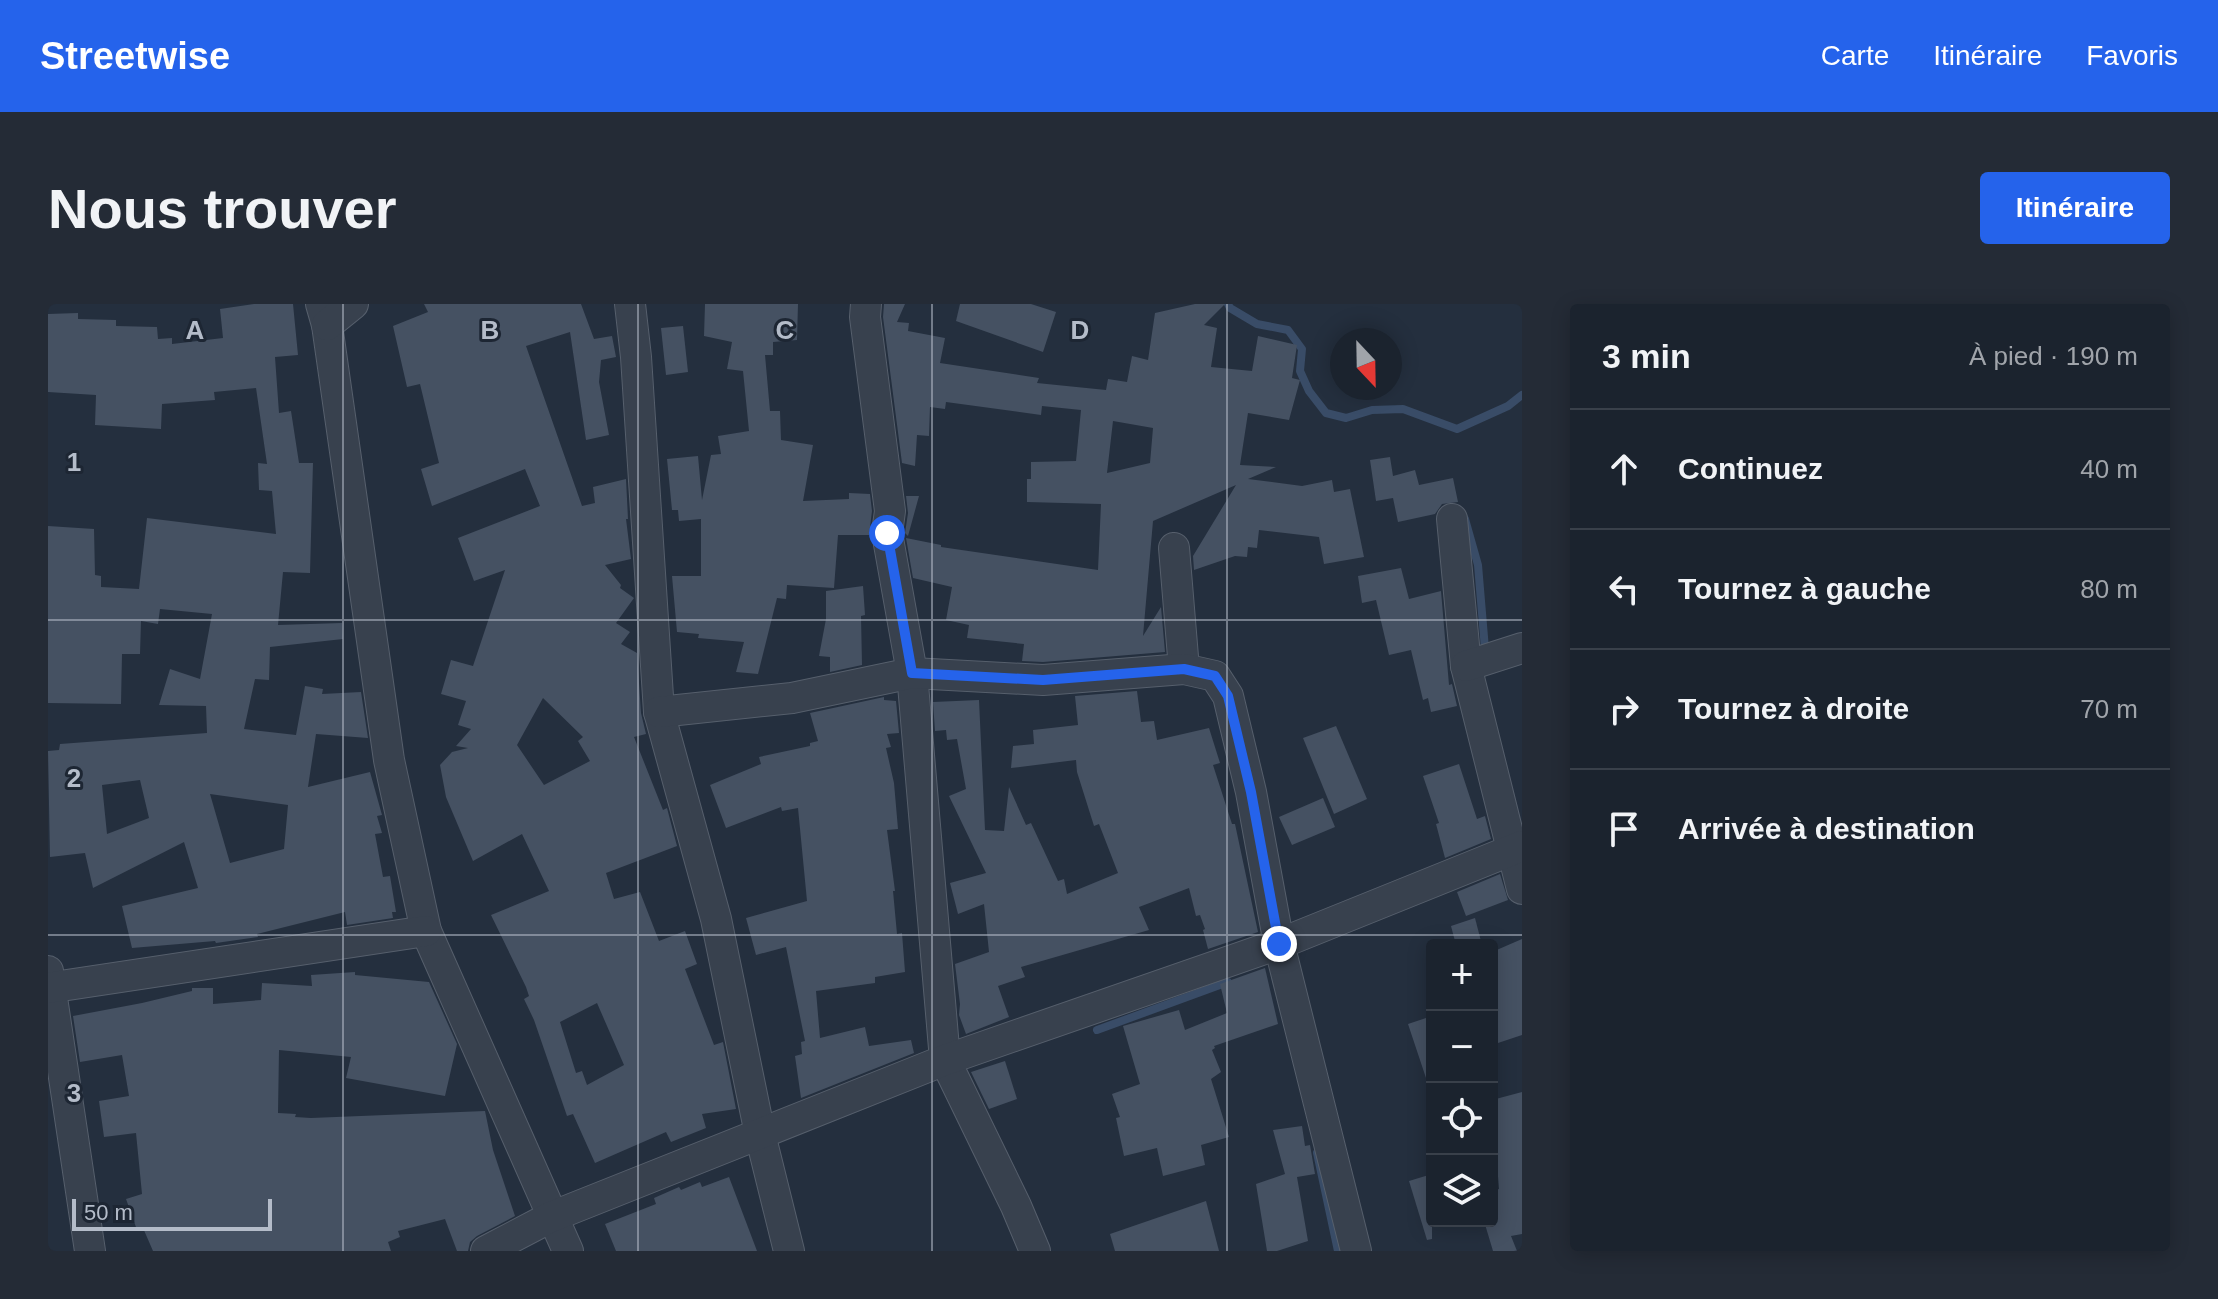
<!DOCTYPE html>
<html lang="fr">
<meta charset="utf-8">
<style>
body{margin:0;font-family:Helvetica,sans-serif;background:#242b36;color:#f1f3f6}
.controls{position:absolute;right:24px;bottom:24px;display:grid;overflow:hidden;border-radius:8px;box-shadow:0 4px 20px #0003}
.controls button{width:72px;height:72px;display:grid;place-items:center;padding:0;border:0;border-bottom:2px solid #39404a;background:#1b232e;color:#f1f3f6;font:40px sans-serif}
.compass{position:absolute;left:1282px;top:24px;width:72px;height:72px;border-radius:50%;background:#1b232e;box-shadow:0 4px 20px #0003;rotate:158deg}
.scale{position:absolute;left:24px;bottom:20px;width:200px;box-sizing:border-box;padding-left:8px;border:4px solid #b4bcc9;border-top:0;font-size:22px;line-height:28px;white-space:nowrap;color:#b4bcc9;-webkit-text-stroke:6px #1d2633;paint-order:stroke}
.stop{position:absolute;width:24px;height:24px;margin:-18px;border:6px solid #2563eb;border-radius:50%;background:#fff}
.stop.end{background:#2563eb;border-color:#fff;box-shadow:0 2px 8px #0008}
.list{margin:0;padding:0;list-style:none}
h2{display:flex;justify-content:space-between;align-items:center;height:104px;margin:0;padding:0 32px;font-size:34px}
h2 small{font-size:26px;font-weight:400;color:#a0a4aa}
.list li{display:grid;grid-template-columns:52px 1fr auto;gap:24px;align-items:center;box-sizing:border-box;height:120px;padding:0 32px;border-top:2px solid #39404a}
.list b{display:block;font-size:30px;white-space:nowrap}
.list em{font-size:26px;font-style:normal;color:#a0a4aa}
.icon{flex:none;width:44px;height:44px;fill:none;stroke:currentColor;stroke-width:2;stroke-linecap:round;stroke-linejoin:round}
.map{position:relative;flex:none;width:1474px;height:947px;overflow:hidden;border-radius:8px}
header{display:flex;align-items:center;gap:48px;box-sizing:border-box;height:112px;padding:0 40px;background:#2563eb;color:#fff}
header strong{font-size:38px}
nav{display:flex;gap:44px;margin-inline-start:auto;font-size:28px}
.intro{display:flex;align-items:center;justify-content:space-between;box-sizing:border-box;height:192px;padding:0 48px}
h1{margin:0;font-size:56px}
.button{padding:20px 36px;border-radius:8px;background:#2563eb;color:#fff;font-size:28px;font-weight:700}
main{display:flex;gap:48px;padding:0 48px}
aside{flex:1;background:#1b232e;border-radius:8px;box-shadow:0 4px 20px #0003}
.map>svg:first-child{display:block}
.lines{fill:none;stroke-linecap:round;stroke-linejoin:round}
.stream{stroke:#394c67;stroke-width:8}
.building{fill:#455162;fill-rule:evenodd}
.minor-casing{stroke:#565f6c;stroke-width:32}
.minor{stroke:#38414e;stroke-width:30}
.route{stroke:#2563eb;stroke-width:10}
.grid{fill:none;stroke:#b4bcc9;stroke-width:2;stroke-opacity:0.55}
.grid-label{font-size:26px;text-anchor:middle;font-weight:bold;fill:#b4bcc9;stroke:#1d2633;stroke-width:6;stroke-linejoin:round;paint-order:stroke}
</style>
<header>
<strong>Streetwise</strong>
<nav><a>Carte</a><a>Itinéraire</a><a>Favoris</a></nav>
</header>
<div class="intro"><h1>Nous trouver</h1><a class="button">Itinéraire</a></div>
<main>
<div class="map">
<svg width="1474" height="947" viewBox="0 0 1474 947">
<rect width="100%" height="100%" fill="#242f3e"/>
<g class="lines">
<!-- stream -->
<g class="stream">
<path d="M1180,0L1182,4L1209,20L1240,26L1254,45L1252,67L1261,87L1278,109L1298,114L1324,106L1355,105L1409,125L1460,102L1474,91"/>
<path d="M1417,215L1430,261L1437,345"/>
<path d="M1049,726L1180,678"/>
<path d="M1269,849L1290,947"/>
</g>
</g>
<!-- building -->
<g class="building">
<path d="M206,0H245L250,51L227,53L231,109L243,107L251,159H265L262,269L235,268L230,321L294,319L295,335L222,343L221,376L207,375L196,425L248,431L257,382L275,385L274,390L313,388L320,434L268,430L260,483L322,468L334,511L329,512L334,529L327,530L335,573L342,572L348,608H344L345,614L299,621L297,608L209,630L210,633L168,639L167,637L84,644L74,602L150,584L136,538L45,584L37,549L2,553L0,447L11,446L12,440L159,429L158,402L111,401L122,365L152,375L164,310L112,305L110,320L93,317L92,350H74L73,400L0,399V222L46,225L47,271L53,272V283L91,285L99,214L228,230L224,187L211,186L210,159L219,160L208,84L166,88L167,96L114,100L113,125L47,121L48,91L0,88V10L30,9V15L68,16V22L109,23L110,35L124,34V40L175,34L172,5ZM92,476L101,514L59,530L54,481ZM162,490L240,501L236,545L182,559Z"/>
<path d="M376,0H533L546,35L564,32L568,53L553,56L551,78L561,131L538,136L522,28L478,42L534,202L547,199L545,183L578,175L580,215H578L583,255L557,261L573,281L572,284L586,294L568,319L582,328L573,340L589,349L593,409L598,430L586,433L615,506L619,504L629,542L558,569L566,595L592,588L611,637L637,627L649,660L637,665L666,741L675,738L688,805L654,810L658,824L623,838L618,828L547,859L525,810L519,812L486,716L476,695L481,692L478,683L443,611L501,587L474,530L425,557L398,493L392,461L404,448L420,444L408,442L423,425L410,421L418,397L393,390L403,356L425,362L457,266L426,277L410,234L492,202L477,165L384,202L373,165L391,159L372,80L359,83L345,22L380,8ZM495,394L535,433L530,437L542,457L496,481L469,441ZM549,699L576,761L539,781L534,767L528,769L512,718Z"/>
<path d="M657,0H750L749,36L725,38V51H717L722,107H732L733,136L765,141L755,197L801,195V189L822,190L824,207L821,231H790L786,284L739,281L738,295L729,294L710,370L688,368L696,338L650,334L651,330L629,328L624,272H653V215L631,217L630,206H624L619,155L650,152L654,196L663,151L673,150L670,132L701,127L695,67L679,65L684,38L656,32Z"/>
<path d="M836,0H857L849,18L861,19L860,27L897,34L892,59L991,74L989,79L1058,86L1060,75L1079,78L1084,52L1100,56L1107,9L1147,0H1177L1156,21L1169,24L1163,63L1204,67L1210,32L1249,41L1244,74L1252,76L1241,116L1200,109L1192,161L1228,163L1200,175L1254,182L1284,176L1286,188L1302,185L1316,253L1276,260L1271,233L1211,226L1209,244L1200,243L1199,253L1187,252L1146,266L1145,252L1188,181L1105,217L1095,332L1113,303L1117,348L995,358L974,357L976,340L919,334L921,321L898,316L904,283L865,274L858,234L893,241V243L1050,266L1053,200L979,198V175H983V158L1028,157L1033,106L994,102L993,111L898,98L897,105L882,103L881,132L869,131L867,162L854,159L835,13ZM1065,117L1105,124L1102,159L1059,169Z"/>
<path d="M912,0H983L1008,8L995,48L908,17Z"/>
<path d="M635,22L640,68L618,71L613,24Z"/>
<path d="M1342,153L1345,172L1367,166L1371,181L1405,174L1410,198L1394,200L1387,210L1350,218L1345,194L1328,197L1322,156Z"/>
<path d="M858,192H871L860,232L857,229L860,209Z"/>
<path d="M1353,264L1361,295L1393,287L1401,381L1404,380L1409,402L1383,408L1380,394L1375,396L1363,346L1341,351L1328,296L1314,299L1310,272Z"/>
<path d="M815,282L817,311L813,312L814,361L782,368V353L771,352L778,315V287Z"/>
<path d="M1089,387L1093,418L1106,417L1109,436L1161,424L1172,459L1165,461L1184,520H1187L1210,628L1160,645L1155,626L1157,625L1152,611L1148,612L1141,584L1091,603L1101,626L973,663L977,673L950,682L961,713L918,730L911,711L912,700L907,660L941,648L936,600L910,610L902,579L938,569L901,492L918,485L909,435L899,436L898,426L887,427L885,398L931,396L937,526L956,527L961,483L978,521L983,519L1010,577L1016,575L1019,590L1070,569L1051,520L1046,522L1029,468L1028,456L963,464L965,442L986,440L985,426L1030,421L1027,392Z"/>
<path d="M836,393V396L848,397L851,429L839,430L843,443L838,444L846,479L850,525L839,526L847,587H845L849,630L854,629L857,668L827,673V679L768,687L772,734L817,723L821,742L863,736L866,749L753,794L747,752L754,750L753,738L757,737L738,643L708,651L698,614L759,597L750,504L734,507L733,503L678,524L662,481L713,460L711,453L762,442V439L770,437L762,409Z"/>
<path d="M1288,422L1319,495L1286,510L1255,434Z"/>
<path d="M1411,460L1429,515L1437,512L1443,535L1397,554L1388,520L1391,519L1375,472Z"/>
<path d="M1275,494L1287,523L1244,541L1231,513Z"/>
<path d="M1452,570L1460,596L1418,612L1409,588Z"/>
<path d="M1427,614L1434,641H1408L1403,622Z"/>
<path d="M1474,635V731L1444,741V648Z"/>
<path d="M1217,664L1230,720L1166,742L1167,744L1164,746L1173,768L1163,775L1181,833L1153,841L1157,861L1115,872L1109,844L1076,852L1068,814L1072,813L1064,790L1092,780L1075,722L1131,706L1137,726L1179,709L1172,680Z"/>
<path d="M307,668V671L381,678L409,740L397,792L298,774L303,753L231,746L230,809L248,810L247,813L263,814L437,807L445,846L467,912L429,932L422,938L420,947H409L397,915L350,927L352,933L340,938L343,947H105L95,924L89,926L78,895L94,890L88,829L56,833L51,797L81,792L74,751L32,758L25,712L94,699L144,687V684H165V700L213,696L214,679L264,682L263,671Z"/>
<path d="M1384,712V780H1380L1360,720Z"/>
<path d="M957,757L969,795L941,805L923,768Z"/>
<path d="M1474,788V930L1463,932L1469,947H1445L1436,917H1444V887L1451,885L1444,796Z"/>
<path d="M1254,822L1257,842L1262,841L1267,870L1249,873L1260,937L1229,947H1219L1208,880L1237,870L1225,826Z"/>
<path d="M1384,870V935L1379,936L1361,877Z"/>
<path d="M681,873L709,947H568L557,920L608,900L606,894L631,883L633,886L652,878L654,883Z"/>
<path d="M1158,897L1171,947H1067L1062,930Z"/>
</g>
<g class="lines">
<defs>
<g id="minor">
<path d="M273,0L279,21L341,456L378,627L520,947"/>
<path d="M582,0L588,53L611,408L668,615L712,830L741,947"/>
<path d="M818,0L817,13L842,207L839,229L864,369L897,756L968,902L987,947"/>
<path d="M279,21L305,0"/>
<path d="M1404,215L1418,362L1474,585"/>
<path d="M1126,244L1136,365"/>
<path d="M1418,362L1474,344"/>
<path d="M611,408L744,394L864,369L995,376L1136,365L1167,372L1180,392L1203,488L1231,640L1308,947"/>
<path d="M0,667L42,947"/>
<path d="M0,684L378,627"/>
<path d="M438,947L503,913L897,756L1231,640L1474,542"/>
</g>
</defs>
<!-- minor casing -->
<use href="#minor" class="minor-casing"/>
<!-- minor -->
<use href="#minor" class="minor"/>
</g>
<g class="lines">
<!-- route -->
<path class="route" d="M839,229L864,369L995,376L1136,365L1167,372L1180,392L1203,488L1231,640"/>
</g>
<!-- grid -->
<path class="grid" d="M295,0V947M590,0V947M884,0V947M1179,0V947M0,316H1474M0,631H1474"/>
<g class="grid-label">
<text x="147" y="35">A</text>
<text x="442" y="35">B</text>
<text x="737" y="35">C</text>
<text x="1032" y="35">D</text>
<text x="26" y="167">1</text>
<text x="26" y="483">2</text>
<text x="26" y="798">3</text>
</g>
</svg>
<div class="controls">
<button>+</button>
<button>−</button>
<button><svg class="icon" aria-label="locate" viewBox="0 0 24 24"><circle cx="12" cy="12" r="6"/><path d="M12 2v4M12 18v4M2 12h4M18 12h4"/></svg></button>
<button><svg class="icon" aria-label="layers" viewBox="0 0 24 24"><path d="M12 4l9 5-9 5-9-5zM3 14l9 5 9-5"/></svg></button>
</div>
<svg class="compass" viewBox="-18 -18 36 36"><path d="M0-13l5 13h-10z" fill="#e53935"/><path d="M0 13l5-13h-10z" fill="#a0a4aa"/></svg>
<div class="scale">50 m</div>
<div class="stop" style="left:839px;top:229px"></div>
<div class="stop end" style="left:1231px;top:640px"></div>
</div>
<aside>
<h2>3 min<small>À pied · 190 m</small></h2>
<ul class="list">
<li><svg class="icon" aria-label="ahead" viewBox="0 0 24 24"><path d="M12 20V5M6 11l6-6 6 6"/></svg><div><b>Continuez</b></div><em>40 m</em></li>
<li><svg class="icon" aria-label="left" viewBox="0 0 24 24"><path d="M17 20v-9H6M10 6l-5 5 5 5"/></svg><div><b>Tournez à gauche</b></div><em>80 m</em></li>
<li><svg class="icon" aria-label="right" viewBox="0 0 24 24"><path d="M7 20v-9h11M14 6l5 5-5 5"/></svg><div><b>Tournez à droite</b></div><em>70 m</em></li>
<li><svg class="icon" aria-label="arrive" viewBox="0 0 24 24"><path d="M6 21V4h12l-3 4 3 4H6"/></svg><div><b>Arrivée à destination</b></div></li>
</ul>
</aside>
</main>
